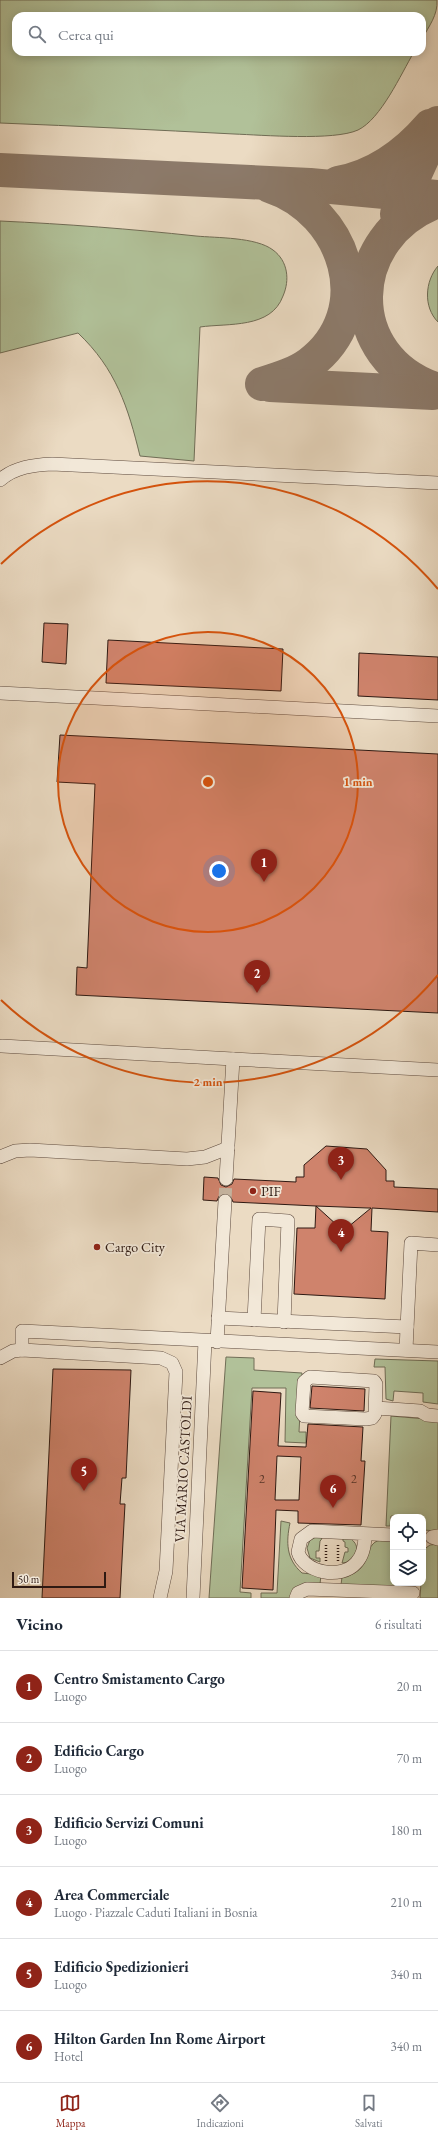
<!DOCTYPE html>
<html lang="it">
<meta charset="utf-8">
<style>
body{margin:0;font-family:"EB Garamond",serif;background:#f6f6f7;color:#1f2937}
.controls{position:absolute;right:12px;bottom:12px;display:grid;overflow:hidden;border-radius:8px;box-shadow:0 2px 10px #0003}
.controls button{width:36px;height:36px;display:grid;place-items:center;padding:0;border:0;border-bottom:1px solid #e0e1e3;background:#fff;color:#1f2937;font:20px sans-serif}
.scale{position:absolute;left:12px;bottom:10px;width:94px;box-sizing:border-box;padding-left:4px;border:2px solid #2e1912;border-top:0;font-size:11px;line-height:14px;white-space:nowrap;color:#2e1912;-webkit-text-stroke:3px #f2e8d8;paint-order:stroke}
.you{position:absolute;left:219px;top:871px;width:14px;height:14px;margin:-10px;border:3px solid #fff;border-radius:50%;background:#1a73e8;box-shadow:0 0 0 6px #1a73e833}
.badge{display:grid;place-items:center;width:26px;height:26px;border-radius:50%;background:#8f2418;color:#fff;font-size:13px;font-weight:700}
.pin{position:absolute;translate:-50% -33px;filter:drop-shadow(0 1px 2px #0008)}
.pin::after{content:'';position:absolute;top:21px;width:14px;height:12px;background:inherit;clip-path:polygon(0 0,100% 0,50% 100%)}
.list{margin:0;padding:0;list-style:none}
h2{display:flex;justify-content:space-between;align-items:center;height:52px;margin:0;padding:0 16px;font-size:17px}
h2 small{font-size:13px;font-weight:400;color:#747a83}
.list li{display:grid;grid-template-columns:26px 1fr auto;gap:12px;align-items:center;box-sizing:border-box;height:72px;padding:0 16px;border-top:1px solid #e0e1e3}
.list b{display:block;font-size:15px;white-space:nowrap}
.list p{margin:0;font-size:13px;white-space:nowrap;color:#747a83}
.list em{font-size:13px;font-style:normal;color:#747a83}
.icon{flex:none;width:22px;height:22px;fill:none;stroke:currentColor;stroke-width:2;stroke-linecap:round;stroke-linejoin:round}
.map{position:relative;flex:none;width:438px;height:1598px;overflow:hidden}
.search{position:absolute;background:#fff;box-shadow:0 2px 10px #0003;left:12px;right:12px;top:12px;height:44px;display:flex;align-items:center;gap:10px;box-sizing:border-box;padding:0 14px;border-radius:12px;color:#747a83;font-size:15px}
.sheet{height:484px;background:#fff}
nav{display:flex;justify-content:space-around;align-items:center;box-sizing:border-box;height:56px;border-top:1px solid #e0e1e3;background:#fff;font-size:11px;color:#747a83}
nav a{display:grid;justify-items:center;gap:2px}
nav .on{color:#8f2418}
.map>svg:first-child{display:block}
.green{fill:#b1c199;stroke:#706d56}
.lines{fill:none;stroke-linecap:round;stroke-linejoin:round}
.taxiway{stroke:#8c7a6a;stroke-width:34}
.building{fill:#cf836c;stroke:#2e1912;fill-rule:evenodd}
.minor-tunnel{stroke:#c5b4a0;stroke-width:13;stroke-dasharray:13 6;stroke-linecap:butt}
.minor-casing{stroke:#5d4a3e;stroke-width:14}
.path{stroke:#2e1912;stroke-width:2.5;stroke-dasharray:1 2;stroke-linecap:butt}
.minor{stroke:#f2e8d8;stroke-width:13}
.ring{fill:none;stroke:#d5530d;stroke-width:2}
.poi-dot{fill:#8f2418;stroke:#f2e8d8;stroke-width:1.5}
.labels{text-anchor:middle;stroke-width:3.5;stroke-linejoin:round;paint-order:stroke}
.number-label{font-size:12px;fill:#563428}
.poi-label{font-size:14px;fill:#2e1912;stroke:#f2e8d8;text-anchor:start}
.street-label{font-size:14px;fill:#2e1912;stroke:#f2e8d8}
.centre{fill:#d5530d;stroke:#f2e8d8;stroke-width:2}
.ring-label{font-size:12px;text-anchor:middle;font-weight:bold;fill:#d5530d;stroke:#f2e8d8;stroke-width:3.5;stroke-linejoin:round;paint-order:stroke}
</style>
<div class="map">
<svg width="438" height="1598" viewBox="0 0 438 1598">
<rect width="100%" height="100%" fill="#ebdbc3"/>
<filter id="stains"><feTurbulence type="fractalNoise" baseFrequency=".005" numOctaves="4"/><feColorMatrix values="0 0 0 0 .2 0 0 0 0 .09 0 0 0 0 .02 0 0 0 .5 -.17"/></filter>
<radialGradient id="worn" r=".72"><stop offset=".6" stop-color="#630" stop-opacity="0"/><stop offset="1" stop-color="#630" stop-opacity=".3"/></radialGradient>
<!-- green -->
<g class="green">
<path d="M0,0H437C438,15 429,26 422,39V16H16V52H414C401,74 381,119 358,130C334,141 262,135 234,134C156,130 78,126 0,123Z"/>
<path d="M0,221C66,224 131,229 196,236C217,238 256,237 273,250C288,261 290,280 283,296C271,329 228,323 200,327L194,461L140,456C128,407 116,369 78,333L0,353Z"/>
<path d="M438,266V322C423,307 425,281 438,266Z"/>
<path d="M226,1357L254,1358V1370L302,1373L299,1432H306V1443L285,1442L286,1388H252L240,1592L251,1593V1598H209Z"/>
<path d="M375,1359L438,1361V1404L423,1402V1393L394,1391L393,1401L386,1399L385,1367H374Z"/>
<path d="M391,1416L438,1420V1531L423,1530V1517L391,1516L390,1526H386Z"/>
<path d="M281,1521L290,1523C286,1542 286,1559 302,1573L321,1575L320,1584L291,1598H261V1593H277Z"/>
<path d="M318,1536L322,1538L321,1540L320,1541L319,1551H316V1558H320V1562L310,1558L307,1548L310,1540Z"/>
<path d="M343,1537L351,1539C361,1547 356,1554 349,1562L342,1563L345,1552H348V1548L345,1547V1542L343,1541Z"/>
<path d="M381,1540L393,1542V1583H402L397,1588L341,1585L342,1577C376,1571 361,1543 381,1540Z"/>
<path d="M438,1544V1598H420L421,1583H423V1550L430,1545Z"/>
</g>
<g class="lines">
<!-- taxiway -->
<g class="taxiway">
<path d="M0,170L310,185L438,197"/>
<path d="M338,183C376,176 405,155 430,126"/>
<path d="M438,201C344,235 340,359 438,390"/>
<path d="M397,214L438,123"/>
<path d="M262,384C278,379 295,374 309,364C379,312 346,211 270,186"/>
<path d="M270,385L433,393"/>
</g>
</g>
<!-- building -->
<g class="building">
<path d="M44,623L68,624L66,664L42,662Z"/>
<path d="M108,640L283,649L281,691L106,683Z"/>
<path d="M359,653L438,657V700L358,696Z"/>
<path d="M60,735L438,754V1013L76,995L77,967L87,968L95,784L57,782Z"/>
<path d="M326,1146L367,1149L386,1170V1181H394V1187L438,1189V1212L372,1208L371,1231L388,1232L385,1299L294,1294L297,1228H315L316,1206L233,1202L230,1195L225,1193L219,1196L217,1201L203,1200L204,1177L218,1178L221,1185L226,1187L232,1184L234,1179L296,1182V1177H304V1165ZM316,1206L368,1208H371L348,1227L338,1226Z"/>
<path d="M53,1369L131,1370L126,1478H122L120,1504H125L120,1598H42Z"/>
<path d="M312,1386L365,1389L364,1411L310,1408Z"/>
<path d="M253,1391L281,1393L278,1446L306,1447L308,1424L363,1427L361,1461H365L361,1525L298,1523V1511L276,1510L273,1590L242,1588ZM277,1456L301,1457L299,1500H275Z"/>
</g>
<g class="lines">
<!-- minor-tunnel -->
<path class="minor-tunnel" d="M225,1201L226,1179"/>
<defs>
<g id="minor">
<path d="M0,480C15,467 33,465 52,464L438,483"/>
<path d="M0,693L438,716"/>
<path d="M2,1046L233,1059"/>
<path d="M0,1157L15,1151L30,1150L187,1159L205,1157L228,1148"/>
<path d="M226,1179L233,1059L438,1070"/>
<path d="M218,1318L407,1327"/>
<path d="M254,1320L259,1219L288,1221L284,1322"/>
<path d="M217,1342L225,1201"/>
<path d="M22,1350V1331L438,1352"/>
<path d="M406,1350L411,1243L438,1245"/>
<path d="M0,1358L13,1351L22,1350L161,1358L172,1363L176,1372L166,1571L160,1598"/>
<path d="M310,1377L374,1381L376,1384L375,1414L372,1418L366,1419L304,1416L302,1413L304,1382Z"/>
<path d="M376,1408L420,1411L427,1415L438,1416"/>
<path d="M365,1534C365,1544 363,1556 356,1563C341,1580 304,1573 298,1552L301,1539L312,1531L393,1535"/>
<path d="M438,1536L432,1537L438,1539"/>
<path d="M193,1598L205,1341"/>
<path d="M296,1598L298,1593L307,1589L413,1593"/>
</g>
</defs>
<!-- minor casing -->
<use href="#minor" class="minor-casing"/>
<!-- path -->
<g class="path">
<path d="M326,1561V1544"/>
<path d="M338,1561V1544"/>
</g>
<!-- minor -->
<use href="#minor" class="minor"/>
</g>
<!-- distance rings -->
<circle cx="208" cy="782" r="150" fill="#d5530d" fill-opacity=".12"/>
<g class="ring">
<circle cx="208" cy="782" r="150"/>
<path d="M438 975A300 300 0 0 1 1 1000M1 564A300 300 0 0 1 438 589"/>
</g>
<!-- markers -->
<g class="poi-dot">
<circle cx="253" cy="1191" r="4"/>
<circle cx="97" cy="1247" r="4"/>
</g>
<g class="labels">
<!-- number labels -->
<g class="number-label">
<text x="262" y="1483">2</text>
<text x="354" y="1483">2</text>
</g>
<!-- poi labels -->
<g class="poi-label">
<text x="261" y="1196">PIF</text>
<text x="105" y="1252">Cargo City</text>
</g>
<!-- street labels -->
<g class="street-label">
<text transform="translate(183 1469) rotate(-87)" y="5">VIA MARIO CASTOLDI</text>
</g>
</g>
<circle cx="208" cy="782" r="6" class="centre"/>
<g class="ring-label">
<text x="358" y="786">1 min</text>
<text x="208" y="1086">2 min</text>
</g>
<rect width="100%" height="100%" filter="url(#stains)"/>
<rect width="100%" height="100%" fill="url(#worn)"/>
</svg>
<div class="controls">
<button><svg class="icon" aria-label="locate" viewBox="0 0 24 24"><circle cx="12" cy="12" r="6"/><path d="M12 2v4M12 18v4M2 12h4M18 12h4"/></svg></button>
<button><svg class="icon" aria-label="layers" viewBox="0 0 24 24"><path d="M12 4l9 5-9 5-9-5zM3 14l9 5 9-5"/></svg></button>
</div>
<div class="scale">50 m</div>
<div class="you"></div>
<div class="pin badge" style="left:264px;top:882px">1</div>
<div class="pin badge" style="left:257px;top:993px">2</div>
<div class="pin badge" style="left:341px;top:1180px">3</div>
<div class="pin badge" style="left:341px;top:1252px">4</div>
<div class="pin badge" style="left:84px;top:1491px">5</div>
<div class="pin badge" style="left:333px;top:1508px">6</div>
<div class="search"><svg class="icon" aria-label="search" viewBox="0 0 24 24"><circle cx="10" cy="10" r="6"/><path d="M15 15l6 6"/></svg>Cerca qui</div>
</div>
<section class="sheet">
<h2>Vicino<small>6 risultati</small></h2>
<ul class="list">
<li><span class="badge">1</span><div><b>Centro Smistamento Cargo</b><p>Luogo</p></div><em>20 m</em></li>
<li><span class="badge">2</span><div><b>Edificio Cargo</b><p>Luogo</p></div><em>70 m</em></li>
<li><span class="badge">3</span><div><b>Edificio Servizi Comuni</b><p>Luogo</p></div><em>180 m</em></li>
<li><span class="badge">4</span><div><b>Area Commerciale</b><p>Luogo · Piazzale Caduti Italiani in Bosnia</p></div><em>210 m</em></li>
<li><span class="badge">5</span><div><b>Edificio Spedizionieri</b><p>Luogo</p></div><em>340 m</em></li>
<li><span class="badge">6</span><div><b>Hilton Garden Inn Rome Airport</b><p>Hotel</p></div><em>340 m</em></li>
</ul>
</section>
<nav>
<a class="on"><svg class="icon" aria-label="map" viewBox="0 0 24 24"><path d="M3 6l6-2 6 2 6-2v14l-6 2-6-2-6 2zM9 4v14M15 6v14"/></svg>Mappa</a>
<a><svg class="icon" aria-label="directions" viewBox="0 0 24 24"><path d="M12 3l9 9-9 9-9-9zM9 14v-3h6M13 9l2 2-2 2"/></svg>Indicazioni</a>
<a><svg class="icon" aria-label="saved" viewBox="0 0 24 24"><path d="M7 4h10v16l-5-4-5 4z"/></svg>Salvati</a>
</nav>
